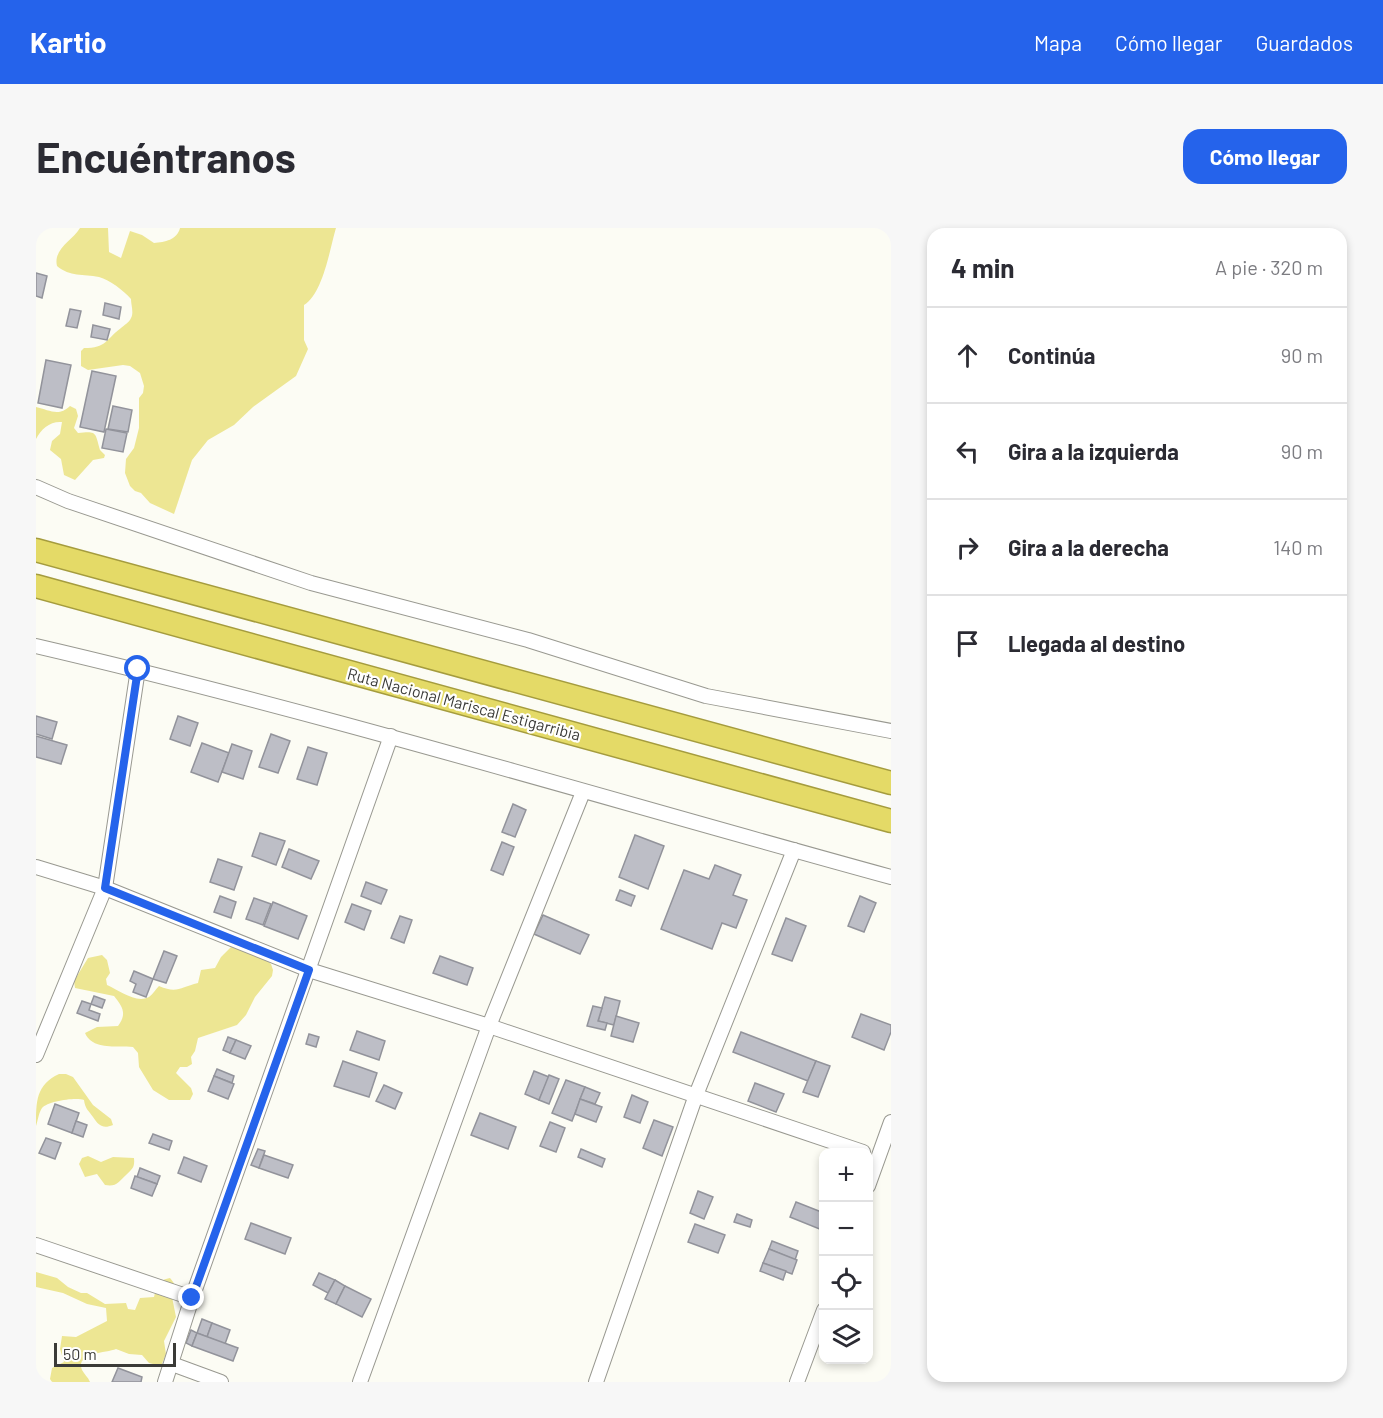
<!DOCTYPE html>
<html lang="es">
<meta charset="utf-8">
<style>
body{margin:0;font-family:Barlow,sans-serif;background:#f7f7f7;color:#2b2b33}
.controls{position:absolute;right:18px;bottom:18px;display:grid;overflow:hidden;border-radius:12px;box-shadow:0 3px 9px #0003}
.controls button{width:54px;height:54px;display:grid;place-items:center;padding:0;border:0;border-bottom:2px solid #e1e1e2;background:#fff;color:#2b2b33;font:30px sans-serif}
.scale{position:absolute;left:18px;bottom:15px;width:122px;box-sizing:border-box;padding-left:6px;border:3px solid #3b3b38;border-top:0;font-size:16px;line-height:21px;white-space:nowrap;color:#3b3b38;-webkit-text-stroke:4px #fffffe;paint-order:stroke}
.stop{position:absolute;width:18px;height:18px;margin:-14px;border:4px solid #2563eb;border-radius:50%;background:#fff}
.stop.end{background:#2563eb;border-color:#fff;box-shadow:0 2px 6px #0008}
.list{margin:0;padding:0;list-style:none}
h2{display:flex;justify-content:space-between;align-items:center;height:78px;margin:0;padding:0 24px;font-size:26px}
h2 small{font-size:20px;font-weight:400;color:#7c7c81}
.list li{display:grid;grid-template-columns:39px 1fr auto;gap:18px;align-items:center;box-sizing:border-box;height:96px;padding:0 24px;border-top:2px solid #e1e1e2}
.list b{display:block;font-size:22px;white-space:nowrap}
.list em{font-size:20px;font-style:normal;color:#7c7c81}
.icon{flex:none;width:33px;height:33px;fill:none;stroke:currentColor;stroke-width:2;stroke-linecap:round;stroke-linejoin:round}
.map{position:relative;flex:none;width:855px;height:1154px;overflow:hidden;border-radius:18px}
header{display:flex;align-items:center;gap:36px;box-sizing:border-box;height:84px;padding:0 30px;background:#2563eb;color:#fff}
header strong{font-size:28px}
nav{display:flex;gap:33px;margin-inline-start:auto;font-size:21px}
.intro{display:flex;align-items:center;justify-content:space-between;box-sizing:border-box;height:144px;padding:0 36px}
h1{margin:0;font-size:42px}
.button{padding:15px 27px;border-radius:18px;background:#2563eb;color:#fff;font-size:21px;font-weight:700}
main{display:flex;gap:36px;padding:0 36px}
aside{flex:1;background:#fff;border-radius:18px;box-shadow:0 3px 9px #0003}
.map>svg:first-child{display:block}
.green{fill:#ede693}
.building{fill:#bdbec6;stroke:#92939b;stroke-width:1.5}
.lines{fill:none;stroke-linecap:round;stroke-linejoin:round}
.minor-casing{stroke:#999991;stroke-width:16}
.trunk-casing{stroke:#a59c3e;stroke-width:25}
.minor{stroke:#fff;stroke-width:14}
.trunk{stroke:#e4da67;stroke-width:22}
.route{stroke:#2563eb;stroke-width:8}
.labels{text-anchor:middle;stroke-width:4.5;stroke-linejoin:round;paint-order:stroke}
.street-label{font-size:16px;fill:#3b3b38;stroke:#fffffe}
</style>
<header>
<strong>Kartio</strong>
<nav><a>Mapa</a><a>Cómo llegar</a><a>Guardados</a></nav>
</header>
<div class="intro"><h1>Encuéntranos</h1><a class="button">Cómo llegar</a></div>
<main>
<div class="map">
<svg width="855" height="1154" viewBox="0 0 855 1154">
<rect width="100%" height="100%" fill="#fcfcf4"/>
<!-- green -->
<g class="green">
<path d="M44,0H72L73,24L85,30L94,3L106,7L118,15C129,14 141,12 144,0H300C294,20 287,66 268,77V112L272,121L260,148L217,179L198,197L172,212L156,232L138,286L114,275L105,265L99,263L94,258L89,245L90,231L98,220L103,200V170L107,165L108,158L104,145L94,138L87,137L52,142L45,138V123L48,120C71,120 69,112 85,100C88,97 93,95 95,90C98,85 95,77 95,71C87,62 74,52 63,49C47,46 34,49 21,38C17,21 36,13 44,0Z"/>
<path d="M34,178L40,181L42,188L38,200L42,205C61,203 59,204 64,222L69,227L68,230L57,232L39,252L28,247L25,231L14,222L16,213L24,206L26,194C14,193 5,201 0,211V179C13,182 23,189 34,178Z"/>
<path d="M195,719L216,725L229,731L235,736L237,742L236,748L219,769L210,787L201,797L162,810L159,823L155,829L156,836L151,839H144L140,845L155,860L157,866L154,872H133L117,862L103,839L102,825L97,819C81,817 57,823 49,805L61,799L82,798C91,786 87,779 78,768L39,760L38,753L52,730L66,727L71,732L74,745L70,751L71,757C83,762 100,776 113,769C117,766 120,761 123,758C141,766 145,759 162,755L165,742L179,740L185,729Z"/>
<path d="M23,846H30L37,849L57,877L75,891L77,897C67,901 63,898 57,889C53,883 49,881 48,872C40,869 12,873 6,880C3,884 2,892 0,898C0,873 0,857 23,846Z"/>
<path d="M52,928L65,934L77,929L98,930C99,940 96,941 90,947C82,954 81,959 69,957L61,946L49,949L43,936L46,930Z"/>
<path d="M0,1044L21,1050L32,1059L45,1065H51L69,1076L90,1075L92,1081L99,1082L104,1070L118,1069C121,1058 122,1052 134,1050C140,1057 141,1061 136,1069L140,1089L128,1113L130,1126L125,1138L113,1135L106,1127L93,1126L80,1121C71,1125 39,1124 46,1142C48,1146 52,1149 54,1154H16L14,1151L16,1140L28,1134L24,1121L26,1108L40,1109L71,1093L70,1080L51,1076L27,1065L0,1059Z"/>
</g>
<!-- building -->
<g class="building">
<path d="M0,45L11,48L6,70L0,68Z"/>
<path d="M69,75L85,79L83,91L67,87Z"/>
<path d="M34,81L45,83L41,100L30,98Z"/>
<path d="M57,97L74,101L71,112L55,109Z"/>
<path d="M10,132L35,137L26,180L2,175Z"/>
<path d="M56,143L80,148L68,204L44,199Z"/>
<path d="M77,178L96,182L92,204L72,201Z"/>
<path d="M70,201L91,205L87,224L66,220Z"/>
<path d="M0,488L21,494L16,511L0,506Z"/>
<path d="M142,488L162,495L154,518L134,511Z"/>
<path d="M235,506L254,513L242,545L223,539Z"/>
<path d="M0,508L31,517L25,536L0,529Z"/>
<path d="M166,515L193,525L182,554L155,544Z"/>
<path d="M196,516L216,523L207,551L186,544Z"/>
<path d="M272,519L291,525L281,557L261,551Z"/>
<path d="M477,576L490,582L479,609L466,604Z"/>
<path d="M224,605L249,613L240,637L216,628Z"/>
<path d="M599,607L628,618L612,661L583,649Z"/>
<path d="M466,614L478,619L467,647L455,642Z"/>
<path d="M253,621L283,633L275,651L246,639Z"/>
<path d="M182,631L206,639L198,662L174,654Z"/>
<path d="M679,637L705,647L697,667L711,672L700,700L686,695L676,721L625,701L648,642L673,651Z"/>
<path d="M330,654L351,662L345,676L325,668Z"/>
<path d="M584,662L599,668L595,678L580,672Z"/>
<path d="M184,668L200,674L195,690L178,684Z"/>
<path d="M824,668L840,675L828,704L812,698Z"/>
<path d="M218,670L235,676L227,697L210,691Z"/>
<path d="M237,674L271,688L262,711L228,698Z"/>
<path d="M316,676L335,683L328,702L309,694Z"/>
<path d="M507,687L553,707L544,726L498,706Z"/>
<path d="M364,688L376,692L368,715L355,710Z"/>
<path d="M750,690L770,698L756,733L736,726Z"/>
<path d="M128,723L141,728L130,755L117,751Z"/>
<path d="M404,728L437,740L431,757L397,745Z"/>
<path d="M98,743L117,751L110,769L97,764L100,756L94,753Z"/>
<path d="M58,768L69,772L66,780L55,776Z"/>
<path d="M569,769L584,773L578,797L562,793Z"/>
<path d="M46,773L55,776L53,782L64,786L62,793L41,785Z"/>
<path d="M557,778L566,780L562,793L571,795L569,802L551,798Z"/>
<path d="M825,786L855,797V804L848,822L816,809Z"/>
<path d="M580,788L603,795L597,814L575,808Z"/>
<path d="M321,803L349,813L343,832L314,822Z"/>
<path d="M705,804L780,833L772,853L697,824Z"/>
<path d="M273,806L283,809L280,819L270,816Z"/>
<path d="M192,809L200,812L194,825L187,822Z"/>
<path d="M200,812L215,818L209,831L194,825Z"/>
<path d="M307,833L341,845L333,869L298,858Z"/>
<path d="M780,833L794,838L782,869L767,864Z"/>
<path d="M181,841L198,848L196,855L178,848Z"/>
<path d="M498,843L513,849L503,872L489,866Z"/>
<path d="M513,847L523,851L513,876L503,872Z"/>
<path d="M178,848L198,856L192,871L172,863Z"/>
<path d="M530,852L549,859L536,893L516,885Z"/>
<path d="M719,855L748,866L740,884L712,873Z"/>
<path d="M348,857L366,865L359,881L340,873Z"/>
<path d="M549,859L564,865L559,876L544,871Z"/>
<path d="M596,867L612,874L604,895L588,889Z"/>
<path d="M544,871L566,879L560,894L539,886Z"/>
<path d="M19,876L43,885L36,905L12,896Z"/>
<path d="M444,885L480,899L472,921L435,907Z"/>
<path d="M618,892L637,899L626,928L607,920Z"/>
<path d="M40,893L51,897L47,909L36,905Z"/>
<path d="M514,894L529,900L520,924L504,918Z"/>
<path d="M117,906L136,913L133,922L113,915Z"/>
<path d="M10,910L25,915L19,931L3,925Z"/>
<path d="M222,921L229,923L223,940L215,937Z"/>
<path d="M545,921L569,931L566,939L542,929Z"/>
<path d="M228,927L257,937L252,950L223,940Z"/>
<path d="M148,929L171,938L165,954L142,945Z"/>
<path d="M104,940L124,948L121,956L101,949Z"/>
<path d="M99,948L121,956L116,968L95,960Z"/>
<path d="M662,963L677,969L668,991L654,985Z"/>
<path d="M760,974L788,985L786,1002L754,989Z"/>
<path d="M701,986L716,992L714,999L698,994Z"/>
<path d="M215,995L255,1010L249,1026L209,1011Z"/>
<path d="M659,996L689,1007L682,1025L652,1014Z"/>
<path d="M736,1013L762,1023L759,1032L733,1021Z"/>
<path d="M733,1021L761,1032L756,1046L727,1035Z"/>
<path d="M727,1035L750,1043L747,1052L724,1043Z"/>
<path d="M283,1045L299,1052L292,1065L277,1057Z"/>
<path d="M299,1052L309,1058L300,1076L289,1071Z"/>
<path d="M309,1058L335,1071L326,1089L300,1076Z"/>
<path d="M166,1091L176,1095L171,1109L161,1105Z"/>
<path d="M176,1095L194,1102L189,1116L171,1109Z"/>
<path d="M155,1102L161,1105L156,1118L150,1115Z"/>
<path d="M161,1105L202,1120L197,1133L156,1118Z"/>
<path d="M82,1140L106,1149L105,1154H76Z"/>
</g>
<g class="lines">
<defs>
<g id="minor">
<path d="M0,259L32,273L275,355L492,412L670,468L855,503"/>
<path d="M0,418C288,485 570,571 855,649"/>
<path d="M0,639L69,660L273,742L453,798L827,924"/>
<path d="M0,827L69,660L102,441"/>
<path d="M832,958L855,894"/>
<path d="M0,1017L156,1070"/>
<path d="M136,1136L185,1154"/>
<path d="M129,1154L156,1070L355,508"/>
<path d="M324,1154L453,798L547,564"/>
<path d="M560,1154L660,867L758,622"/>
<path d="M761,1154L788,1082"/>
</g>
<g id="trunk">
<path d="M0,322L855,555"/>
<path d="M0,358L855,593"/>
</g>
</defs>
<!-- minor casing -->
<use href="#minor" class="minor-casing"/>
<!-- trunk casing -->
<use href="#trunk" class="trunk-casing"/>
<!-- minor -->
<use href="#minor" class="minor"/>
<!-- trunk -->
<use href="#trunk" class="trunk"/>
</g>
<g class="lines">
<!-- route -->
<path class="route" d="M102,441L69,660L273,742L156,1070"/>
</g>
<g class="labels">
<!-- street labels -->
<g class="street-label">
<text transform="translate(428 476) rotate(15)" y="6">Ruta Nacional Mariscal Estigarribia</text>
</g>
</g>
</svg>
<div class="controls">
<button>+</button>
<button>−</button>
<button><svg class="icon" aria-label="locate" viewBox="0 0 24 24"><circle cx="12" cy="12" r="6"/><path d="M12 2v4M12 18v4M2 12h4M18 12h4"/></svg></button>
<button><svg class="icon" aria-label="layers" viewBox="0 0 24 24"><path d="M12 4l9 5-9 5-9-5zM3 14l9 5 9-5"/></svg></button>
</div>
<div class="scale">50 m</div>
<div class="stop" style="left:102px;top:441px"></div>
<div class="stop end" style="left:156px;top:1070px"></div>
</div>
<aside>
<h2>4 min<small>A pie · 320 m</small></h2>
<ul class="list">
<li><svg class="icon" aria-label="ahead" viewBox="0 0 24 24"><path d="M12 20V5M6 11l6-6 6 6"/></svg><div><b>Continúa</b></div><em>90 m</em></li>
<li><svg class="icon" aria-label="left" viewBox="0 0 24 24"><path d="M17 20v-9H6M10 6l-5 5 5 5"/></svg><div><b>Gira a la izquierda</b></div><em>90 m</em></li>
<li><svg class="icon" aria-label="right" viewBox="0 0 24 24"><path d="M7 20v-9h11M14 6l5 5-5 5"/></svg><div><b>Gira a la derecha</b></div><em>140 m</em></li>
<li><svg class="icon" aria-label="arrive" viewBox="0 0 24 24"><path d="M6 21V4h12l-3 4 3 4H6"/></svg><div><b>Llegada al destino</b></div></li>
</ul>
</aside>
</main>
